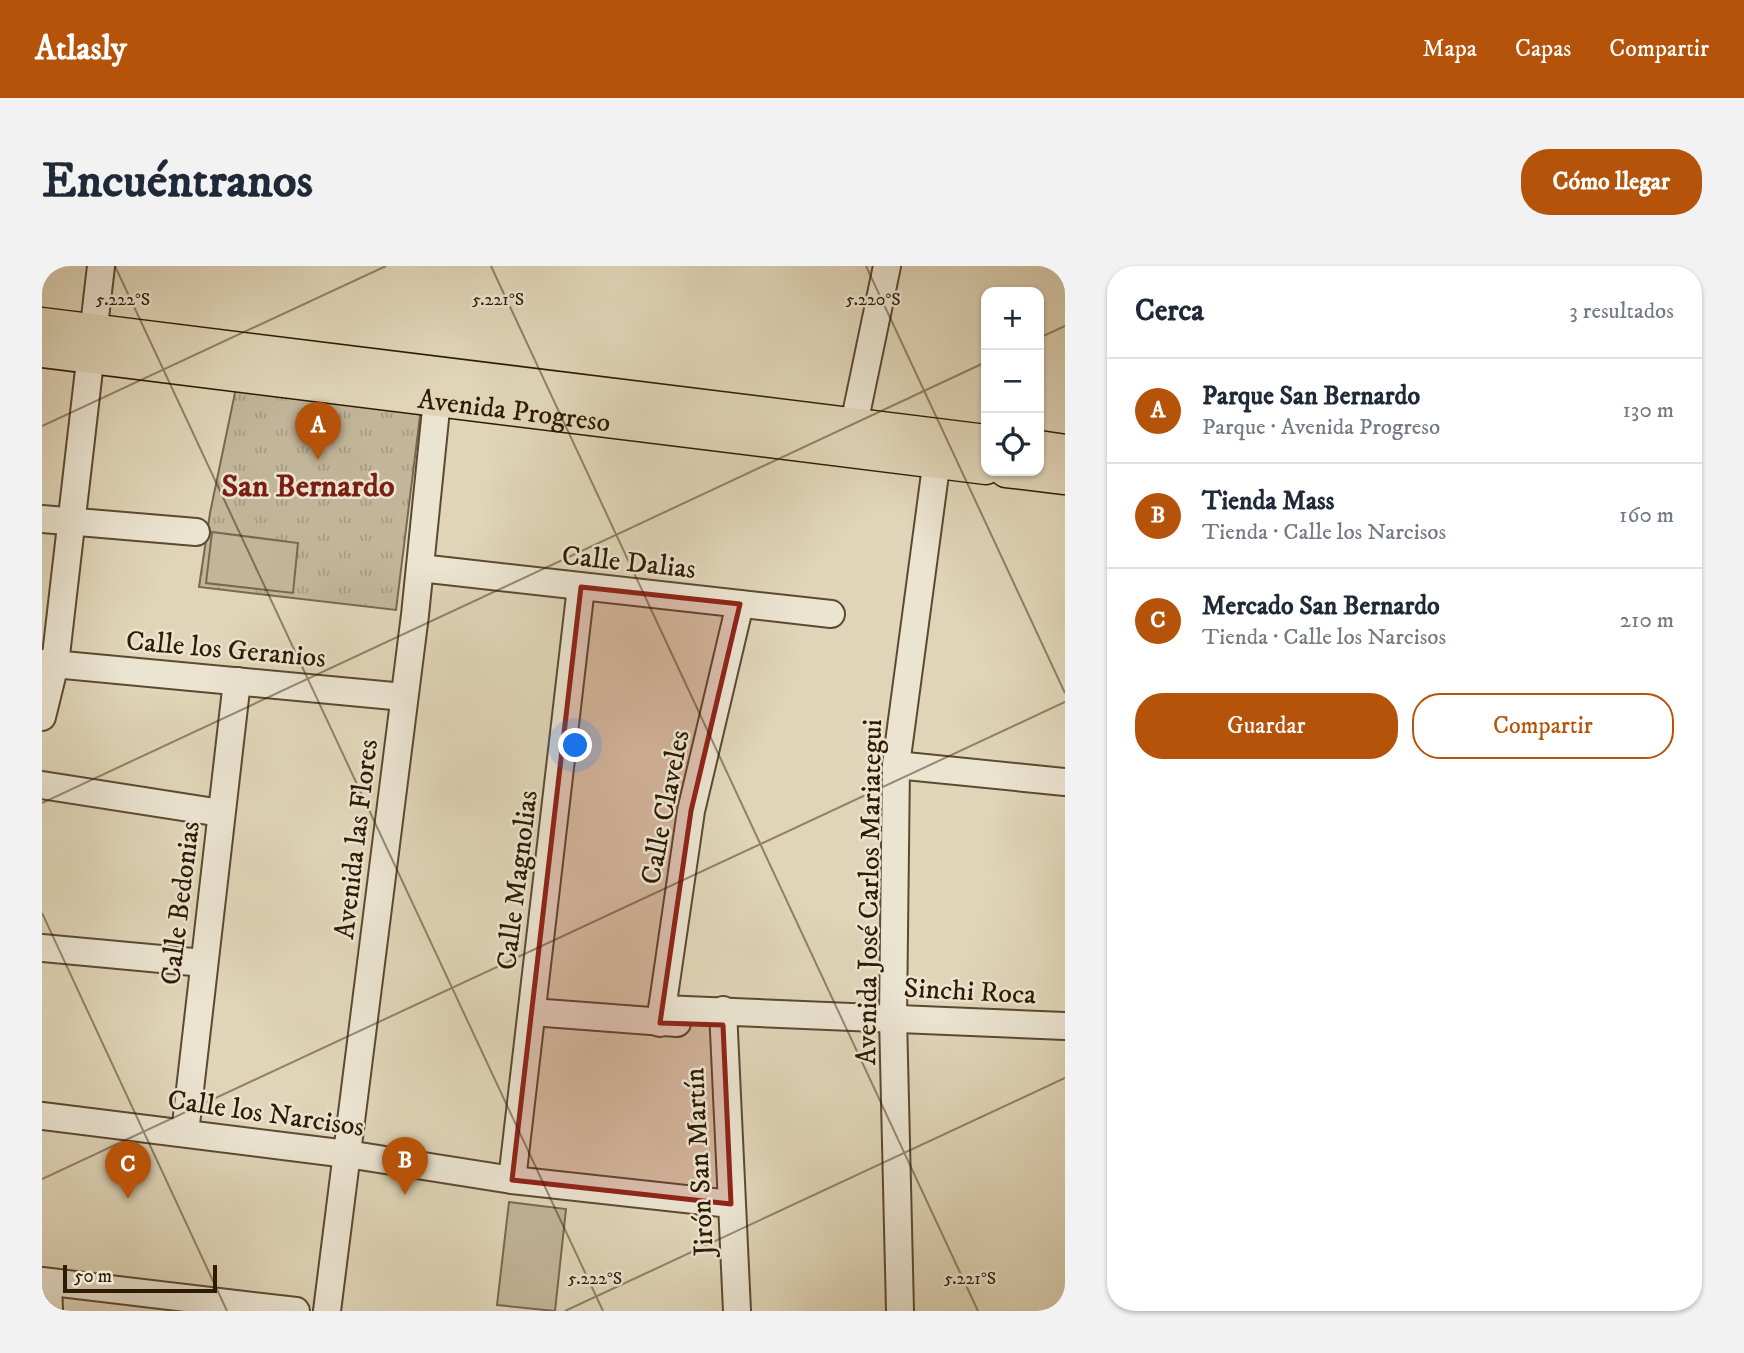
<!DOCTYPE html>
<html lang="es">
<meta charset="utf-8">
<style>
body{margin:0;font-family:"IM FELL DW Pica",serif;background:#f2f2f3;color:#1f2937}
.controls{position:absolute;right:21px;top:21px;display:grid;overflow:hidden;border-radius:14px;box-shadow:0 2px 5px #0004}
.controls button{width:63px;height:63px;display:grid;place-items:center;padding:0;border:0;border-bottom:2px solid #e0e1e3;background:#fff;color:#1f2937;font:35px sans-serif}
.scale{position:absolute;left:21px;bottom:18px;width:154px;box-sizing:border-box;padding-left:7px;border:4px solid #2f1b02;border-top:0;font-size:19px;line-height:24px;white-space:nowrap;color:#2f1b02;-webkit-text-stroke:5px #ebe4d1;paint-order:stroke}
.you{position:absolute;left:534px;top:480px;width:24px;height:24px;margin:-18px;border:5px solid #fff;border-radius:50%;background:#1a73e8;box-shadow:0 0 0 10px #1a73e833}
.badge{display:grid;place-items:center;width:46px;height:46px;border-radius:50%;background:#b45309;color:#fff;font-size:23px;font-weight:700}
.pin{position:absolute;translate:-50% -58px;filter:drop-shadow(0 2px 4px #0008)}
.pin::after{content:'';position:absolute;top:37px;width:24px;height:21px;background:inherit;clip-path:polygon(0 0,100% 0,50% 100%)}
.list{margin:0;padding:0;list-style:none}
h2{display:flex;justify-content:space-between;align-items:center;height:91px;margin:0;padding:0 28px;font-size:30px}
h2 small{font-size:23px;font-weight:400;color:#747a83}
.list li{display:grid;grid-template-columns:46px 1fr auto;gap:21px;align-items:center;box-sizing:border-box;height:105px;padding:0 28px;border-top:2px solid #e0e1e3}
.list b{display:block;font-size:26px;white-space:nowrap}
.list p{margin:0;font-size:23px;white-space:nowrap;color:#747a83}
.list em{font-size:23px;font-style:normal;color:#747a83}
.actions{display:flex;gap:14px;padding:21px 28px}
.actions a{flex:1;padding:16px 0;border:2px solid #b45309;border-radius:28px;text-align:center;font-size:24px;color:#b45309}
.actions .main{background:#b45309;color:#fff}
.icon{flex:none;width:38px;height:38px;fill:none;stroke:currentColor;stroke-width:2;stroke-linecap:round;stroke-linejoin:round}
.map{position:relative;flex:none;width:1023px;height:1045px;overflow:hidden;border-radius:28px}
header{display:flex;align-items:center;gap:42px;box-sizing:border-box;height:98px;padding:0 35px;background:#b45309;color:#fff}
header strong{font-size:33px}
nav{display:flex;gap:38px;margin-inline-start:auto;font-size:24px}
.intro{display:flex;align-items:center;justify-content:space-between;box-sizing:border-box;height:168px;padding:0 42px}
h1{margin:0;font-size:49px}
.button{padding:18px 32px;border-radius:28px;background:#b45309;color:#fff;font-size:24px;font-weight:700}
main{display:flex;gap:42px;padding:0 42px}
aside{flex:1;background:#fff;border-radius:28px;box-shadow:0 2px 5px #0004}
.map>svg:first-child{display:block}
.park{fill:url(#park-tufts);stroke:#78684e;stroke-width:2}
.pitch{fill:#c2b599;stroke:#78684e;stroke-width:2}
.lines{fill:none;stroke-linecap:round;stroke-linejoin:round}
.minor-casing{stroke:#5b4a30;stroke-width:30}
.major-casing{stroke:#2f1b02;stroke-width:35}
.minor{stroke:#ebe4d1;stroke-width:26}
.major{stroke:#e0d5b8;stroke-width:32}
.marked{fill:#8f2418;fill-opacity:0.2;stroke:#8f2418;stroke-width:5;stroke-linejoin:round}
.ticks{fill:none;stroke:#2f1b02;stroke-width:2;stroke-opacity:0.45}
.labels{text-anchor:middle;stroke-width:5;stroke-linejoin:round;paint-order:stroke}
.street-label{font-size:28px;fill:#2f1b02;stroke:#ebe4d1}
.quarter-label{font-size:32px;font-weight:bold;fill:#7a1f14;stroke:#ebe4d1}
.ticks-label{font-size:18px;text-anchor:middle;fill:#2f1b02;stroke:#ebe4d1;stroke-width:5;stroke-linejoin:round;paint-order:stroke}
</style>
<header>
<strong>Atlasly</strong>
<nav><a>Mapa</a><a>Capas</a><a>Compartir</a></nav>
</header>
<div class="intro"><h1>Encuéntranos</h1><a class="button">Cómo llegar</a></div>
<main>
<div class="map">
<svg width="1023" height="1045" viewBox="0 0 1023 1045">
<defs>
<pattern id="park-tufts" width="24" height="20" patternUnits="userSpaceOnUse" patternTransform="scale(1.75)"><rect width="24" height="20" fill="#c2b599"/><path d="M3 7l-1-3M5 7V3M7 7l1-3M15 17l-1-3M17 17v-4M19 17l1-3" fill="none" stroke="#a79b82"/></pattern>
</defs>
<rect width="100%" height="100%" fill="#e0d5b8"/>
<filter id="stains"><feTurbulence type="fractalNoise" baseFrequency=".00286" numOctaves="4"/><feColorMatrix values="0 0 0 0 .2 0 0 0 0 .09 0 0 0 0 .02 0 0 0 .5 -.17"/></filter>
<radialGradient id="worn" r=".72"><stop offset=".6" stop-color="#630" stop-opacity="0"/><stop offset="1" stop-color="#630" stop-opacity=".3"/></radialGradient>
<!-- park -->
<path class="park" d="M195,117L379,142L354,344L157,321L168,247Z"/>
<!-- pitch -->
<g class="pitch">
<path d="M170,266L256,277L251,327L164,317Z"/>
<path d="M467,936L524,943L513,1045L455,1039Z"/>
</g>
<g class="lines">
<defs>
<g id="minor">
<path d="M812,158L845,0"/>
<path d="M0,253L154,266"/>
<path d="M378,302L789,348"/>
<path d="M0,397L362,431"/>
<path d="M0,451L13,398L59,0"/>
<path d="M854,499L1023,516"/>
<path d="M0,519L179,547"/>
<path d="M0,682L162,697"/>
<path d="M620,743L1023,760"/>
<path d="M681,744L695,1045"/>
<path d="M490,746L635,757"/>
<path d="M618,757L649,545L698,338"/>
<path d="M0,850L305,888L470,914L689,938"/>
<path d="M143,867L195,415"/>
<path d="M470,914L539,321"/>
<path d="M0,1015L254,1045"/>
<path d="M6,1016L7,1045"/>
<path d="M285,1045L373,349L397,114"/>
<path d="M858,1045L851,751L854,499L897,178"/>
</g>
<g id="major">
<path d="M0,58L944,175"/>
<path id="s1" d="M0,85L944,202"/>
<path d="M997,181L1023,185"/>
<path d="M964,205L1023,212"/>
</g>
</defs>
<!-- minor casing -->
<use href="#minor" class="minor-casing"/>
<!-- major casing -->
<use href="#major" class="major-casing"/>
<!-- minor -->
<use href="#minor" class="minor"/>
<!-- major -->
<use href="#major" class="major"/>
</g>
<!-- marked area -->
<path class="marked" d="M539,321L698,338L649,545L618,757L681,759L689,938L470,914Z"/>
<!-- ticks -->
<path class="ticks" d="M73,0L561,1045M449,0L936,1045M824,0L1023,427M997,72L1023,60M0,160L344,0M0,537L944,96M0,647L185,1045M0,913L1023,436M523,1045L1023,812"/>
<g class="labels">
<!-- street labels -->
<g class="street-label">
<text dy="10" stroke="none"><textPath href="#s1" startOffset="476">Avenida Progreso</textPath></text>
<text transform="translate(587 295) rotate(6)" y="10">Calle Dalias</text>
<text transform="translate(184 382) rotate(5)" y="10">Calle los Geranios</text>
<text transform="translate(622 541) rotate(-79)" y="10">Calle Claveles</text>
<text transform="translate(313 573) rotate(-83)" y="10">Avenida las Flores</text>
<text transform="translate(474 614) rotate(-83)" y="10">Calle Magnolias</text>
<text transform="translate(826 626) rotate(-89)" y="10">Avenida José Carlos Mariategui</text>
<text transform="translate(137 637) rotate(-83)" y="10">Calle Bedonias</text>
<text transform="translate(928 724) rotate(3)" y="10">Sinchi Roca</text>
<text transform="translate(224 846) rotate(8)" y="10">Calle los Narcisos</text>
<text transform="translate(656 896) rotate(-93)" y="10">Jirón San Martín</text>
</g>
<!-- quarter labels -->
<g class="quarter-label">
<text x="266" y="230">San Bernardo</text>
</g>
</g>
<g class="ticks-label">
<text x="81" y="39">5.222°S</text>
<text x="456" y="39">5.221°S</text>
<text x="831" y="39">5.220°S</text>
<text x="553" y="1018">5.222°S</text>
<text x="928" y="1018">5.221°S</text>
</g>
<rect width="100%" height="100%" filter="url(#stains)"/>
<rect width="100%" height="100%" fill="url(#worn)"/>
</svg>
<div class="controls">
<button>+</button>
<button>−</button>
<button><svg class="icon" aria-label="locate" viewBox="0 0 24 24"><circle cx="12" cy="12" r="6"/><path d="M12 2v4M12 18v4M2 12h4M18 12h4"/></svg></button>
</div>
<div class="scale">50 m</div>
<div class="you"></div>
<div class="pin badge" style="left:276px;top:194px">A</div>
<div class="pin badge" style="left:363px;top:929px">B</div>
<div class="pin badge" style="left:86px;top:933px">C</div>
</div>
<aside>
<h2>Cerca<small>3 resultados</small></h2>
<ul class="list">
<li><span class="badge">A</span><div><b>Parque San Bernardo</b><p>Parque · Avenida Progreso</p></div><em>130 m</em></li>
<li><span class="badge">B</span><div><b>Tienda Mass</b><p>Tienda · Calle los Narcisos</p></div><em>160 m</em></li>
<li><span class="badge">C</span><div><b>Mercado San Bernardo</b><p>Tienda · Calle los Narcisos</p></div><em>210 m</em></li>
</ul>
<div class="actions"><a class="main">Guardar</a><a>Compartir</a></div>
</aside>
</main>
